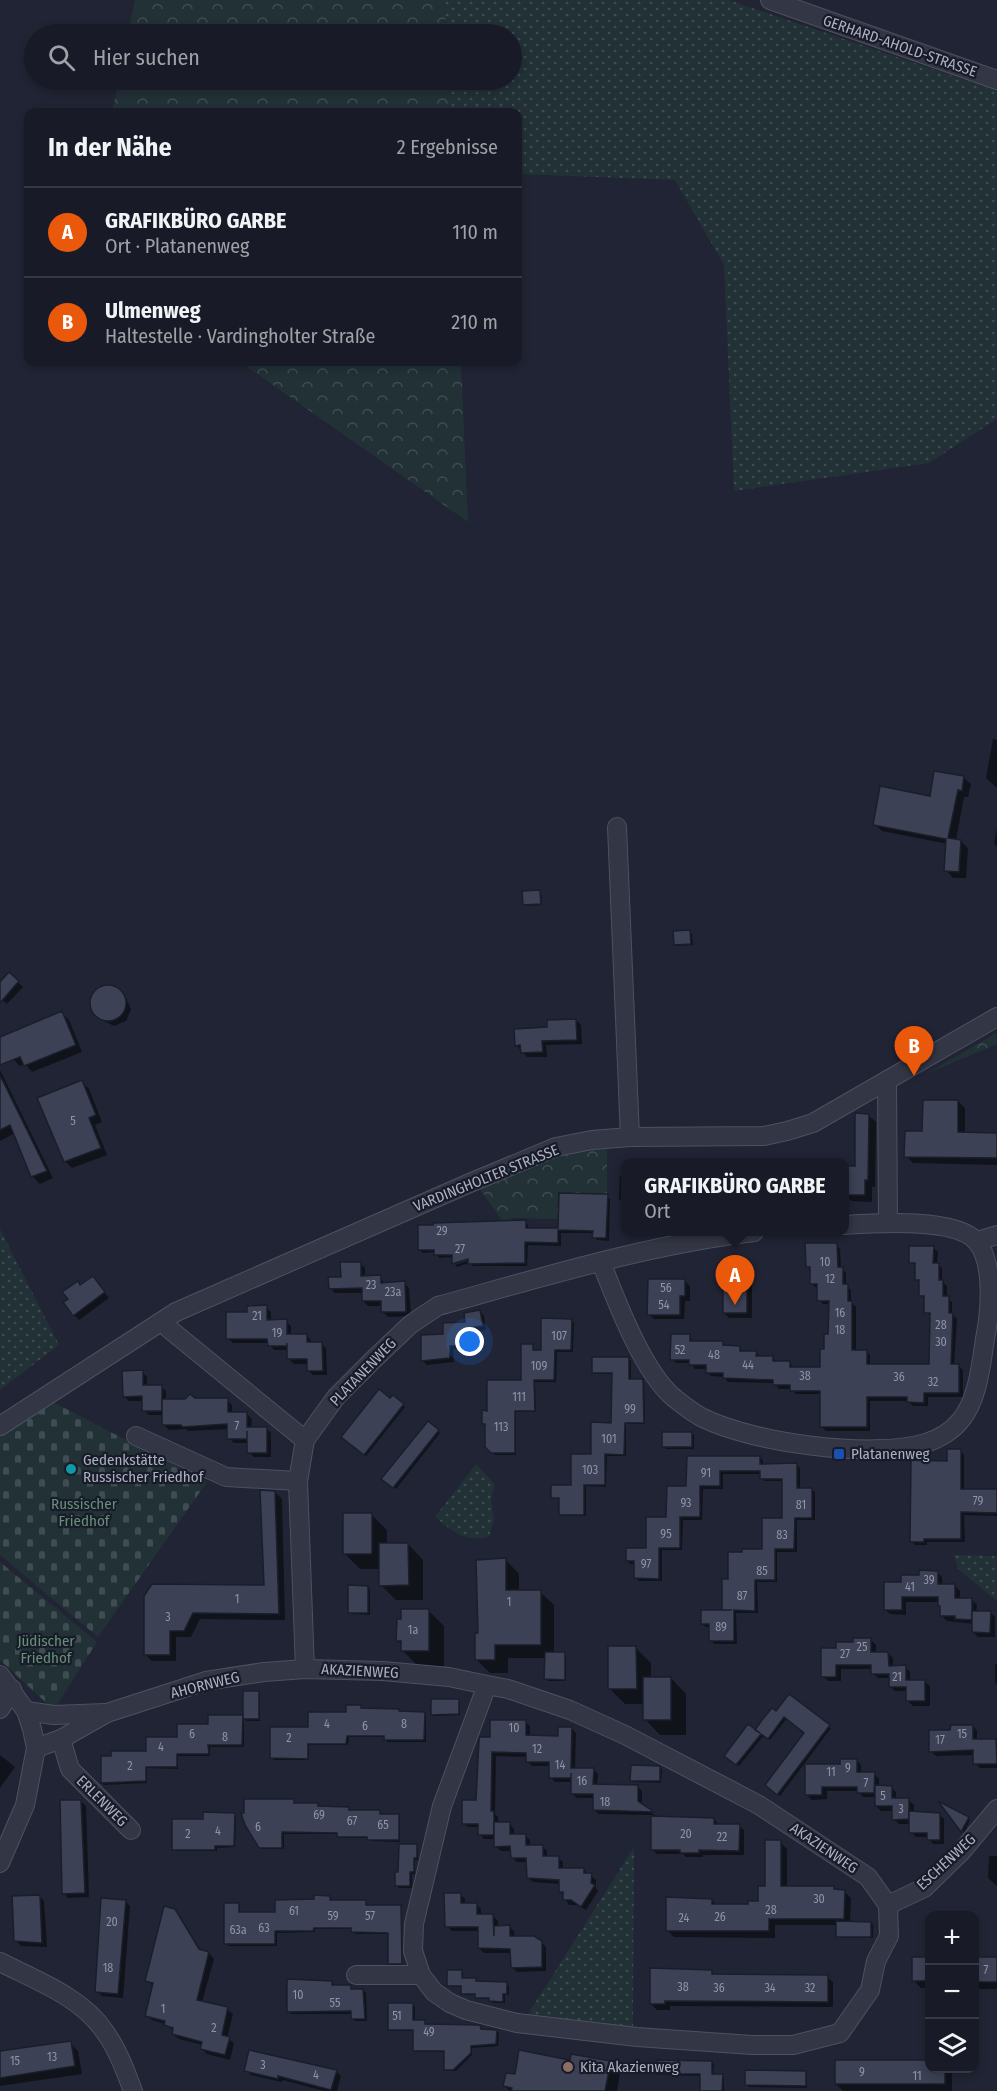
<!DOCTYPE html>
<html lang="de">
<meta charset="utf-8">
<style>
body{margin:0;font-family:"Fira Sans Condensed",sans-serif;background:#21242f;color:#f1f3f6}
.controls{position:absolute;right:18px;bottom:18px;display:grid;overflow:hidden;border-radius:12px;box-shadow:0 3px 9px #0003}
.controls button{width:54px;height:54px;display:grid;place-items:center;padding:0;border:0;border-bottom:2px solid #363944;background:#181b27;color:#f1f3f6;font:30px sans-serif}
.you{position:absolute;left:470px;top:1342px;width:21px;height:21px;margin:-15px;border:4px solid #fff;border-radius:50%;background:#1a73e8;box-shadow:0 0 0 9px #1a73e833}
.badge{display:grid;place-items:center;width:39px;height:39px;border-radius:50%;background:#ea580c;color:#fff;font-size:20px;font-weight:700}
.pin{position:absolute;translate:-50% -50px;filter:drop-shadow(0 2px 3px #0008)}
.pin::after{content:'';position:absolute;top:32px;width:21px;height:18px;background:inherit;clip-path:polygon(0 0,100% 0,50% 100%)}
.popup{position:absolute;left:621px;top:1158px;width:228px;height:78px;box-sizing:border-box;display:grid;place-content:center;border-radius:12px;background:#181b27;filter:drop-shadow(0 2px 4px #0005);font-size:20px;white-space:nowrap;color:#9fa1a7}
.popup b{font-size:22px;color:#f1f3f6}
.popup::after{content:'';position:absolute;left:50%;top:100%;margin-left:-12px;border:12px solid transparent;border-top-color:#181b27}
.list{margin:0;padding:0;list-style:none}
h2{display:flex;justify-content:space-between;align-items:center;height:78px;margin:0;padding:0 24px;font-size:26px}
h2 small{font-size:20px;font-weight:400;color:#9fa1a7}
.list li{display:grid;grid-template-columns:39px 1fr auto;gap:18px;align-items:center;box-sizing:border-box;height:90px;padding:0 24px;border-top:2px solid #363944}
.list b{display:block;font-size:22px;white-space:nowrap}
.list p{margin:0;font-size:20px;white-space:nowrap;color:#9fa1a7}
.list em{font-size:20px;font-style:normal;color:#9fa1a7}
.icon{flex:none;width:33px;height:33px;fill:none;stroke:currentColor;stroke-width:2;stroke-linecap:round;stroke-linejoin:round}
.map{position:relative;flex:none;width:997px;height:2091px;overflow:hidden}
.search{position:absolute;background:#181b27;box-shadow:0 3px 9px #0003;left:24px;top:24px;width:498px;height:66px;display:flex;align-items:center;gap:15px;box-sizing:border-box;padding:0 21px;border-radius:33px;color:#9fa1a7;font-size:22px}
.panel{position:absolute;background:#181b27;box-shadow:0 3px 9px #0003;left:24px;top:108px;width:498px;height:258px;border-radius:12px}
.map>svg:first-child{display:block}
.grass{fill:url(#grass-dots)}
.forest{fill:url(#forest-crowns)}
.cemetery{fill:url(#cemetery-stones)}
.shadow{fill:#0007;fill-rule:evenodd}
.building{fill:#3c4155;stroke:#1a1e2b;stroke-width:1.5}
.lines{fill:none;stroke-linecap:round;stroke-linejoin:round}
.minor-casing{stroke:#4d5160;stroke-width:20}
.minor{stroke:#333645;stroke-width:18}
.transit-dot{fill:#1a4fb4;stroke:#181c29;stroke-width:2}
.culture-dot{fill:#0f9aa8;stroke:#181c29;stroke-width:2}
.education-dot{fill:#8d6e63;stroke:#181c29;stroke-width:2}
.labels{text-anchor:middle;stroke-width:4.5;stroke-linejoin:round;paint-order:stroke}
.number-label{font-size:12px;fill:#9094a7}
.street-label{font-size:15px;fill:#acb0c2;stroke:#181c29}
.poi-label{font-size:15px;fill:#acb0c2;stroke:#181c29;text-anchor:start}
.park-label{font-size:15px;fill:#669078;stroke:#181c29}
</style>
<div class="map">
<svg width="997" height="2091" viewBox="0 0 997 2091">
<defs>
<pattern id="grass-dots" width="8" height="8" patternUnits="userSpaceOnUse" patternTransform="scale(1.5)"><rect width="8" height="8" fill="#223136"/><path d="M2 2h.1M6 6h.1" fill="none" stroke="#3f4c51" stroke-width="1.8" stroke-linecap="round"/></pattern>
<pattern id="forest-crowns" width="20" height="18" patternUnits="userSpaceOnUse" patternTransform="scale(1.5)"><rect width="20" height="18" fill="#223136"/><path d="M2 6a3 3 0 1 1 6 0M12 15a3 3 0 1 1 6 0" fill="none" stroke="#3f4c51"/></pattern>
<pattern id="cemetery-stones" width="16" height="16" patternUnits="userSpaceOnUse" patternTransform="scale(1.5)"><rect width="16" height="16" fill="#223136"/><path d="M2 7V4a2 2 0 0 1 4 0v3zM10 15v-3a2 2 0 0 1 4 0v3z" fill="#3f4c51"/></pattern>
</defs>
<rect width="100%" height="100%" fill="#202434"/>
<!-- grass -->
<g class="grass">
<path d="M444,0H729L997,91V419L929,463L734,491L724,265L675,180L518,174V112H450L448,80H512V34H446Z"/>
<path d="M0,1229L59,1345L0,1390Z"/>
<path d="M476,1464L495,1484L491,1499L494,1520L489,1537C463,1542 454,1532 435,1517Z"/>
<path d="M954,1555L997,1556V1601L958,1569Z"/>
<path d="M634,1847L633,2028L523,2022Z"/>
</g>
<!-- forest -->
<g class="forest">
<path d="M135,0H444L446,34H128Z"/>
<path d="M119,80H448L450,112H112Z"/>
<path d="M240,362H461L468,522Z"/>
<path d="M996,1033L997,1044L928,1073Z"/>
<path d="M607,1147V1194L558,1219L511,1218V1233L479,1188L559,1153Z"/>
</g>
<!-- cemetery -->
<g class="cemetery">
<path d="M45,1398L207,1482L98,1637L0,1555V1428Z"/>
<path d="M0,1562L97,1642L54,1710L0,1660Z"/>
</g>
<!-- shadow -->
<g class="shadow">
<path d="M993,739L997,740V788L986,778Z"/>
<path d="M963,777L971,784L968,797H964L956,840L961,841L968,848L966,878H953L946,870L948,844L882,831L874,824L931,797Z"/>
<path d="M997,828V847L994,844Z"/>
<path d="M539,891L541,893L542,905L527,906L525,904Z"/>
<path d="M690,932L692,934L693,945L677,946L675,944Z"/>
<path d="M9,974L23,987L7,1004L0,998V985Z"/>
<path d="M108,986L120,991L125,996L131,1009L126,1021L114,1026L102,1020L97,1015L91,1002L96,990Z"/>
<path d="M62,1013L69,1020L82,1052L32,1072L25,1064L20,1066L13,1059Z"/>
<path d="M576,1020L581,1025L582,1044L546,1045L547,1057H527L516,1045L549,1029Z"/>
<path d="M0,1070L53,1178L40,1184L33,1177L15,1133L0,1141Z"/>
<path d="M82,1082L89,1089L102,1122L95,1125L107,1155L72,1168L65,1161Z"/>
<path d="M958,1101L965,1108V1134H997V1165L913,1163L906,1156L924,1133Z"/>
<path d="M868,1115L876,1122L875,1187H872V1202L852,1201L848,1198H844V1168H856Z"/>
<path d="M620,1176L626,1177V1205L619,1199Z"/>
<path d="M607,1196L610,1199L609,1241L597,1240L594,1237V1233H561V1246L528,1245L527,1266H473L469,1263L457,1267L455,1265L476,1258L475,1255L455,1262V1264L453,1257L439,1258L436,1252L423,1253L419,1249L525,1222L528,1225V1229L559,1230Z"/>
<path d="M836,1244L840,1249L841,1268L846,1273V1286L851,1290V1302L856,1307V1351H866L870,1355V1366H931L930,1316L926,1312L925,1299L921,1295V1284L916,1279V1266L911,1262L934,1248L938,1252L937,1264L942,1268V1281L947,1286V1298L952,1302V1314L957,1319L954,1366H959L963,1370V1397H928V1406H913L908,1401H870V1431H826L822,1427V1394H796L792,1389H779L775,1383L728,1382L724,1377L711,1376L707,1372V1369H695L691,1363H676L672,1359L689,1335L693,1342L722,1343L727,1347H739L743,1351L756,1352L760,1356L773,1358L777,1362L789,1363L794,1367L822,1368L830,1336V1304H823L819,1300V1287H815L811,1283V1271L807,1266Z"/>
<path d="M360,1263L365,1268V1277H380L385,1284L404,1283L409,1288L411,1316L388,1317L383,1312L382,1306H368L363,1301V1293H335L330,1288Z"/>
<path d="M742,1265L747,1270L746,1281L752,1286V1318H729L724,1313L725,1284L720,1279Z"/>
<path d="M93,1278L109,1298L79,1320L74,1315L81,1286Z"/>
<path d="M685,1281L690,1286V1301H685L684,1319H654L649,1314Z"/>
<path d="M266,1307L271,1312V1321H286L291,1326V1335H306L311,1340V1343H321L326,1348L327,1375H313L308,1370V1364H294L289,1359L288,1350H274L269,1343H233L228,1338L249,1314Z"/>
<path d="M480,1311L484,1316L486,1330L471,1332L472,1349H453L454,1362L427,1365L423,1361L445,1336L467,1324Z"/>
<path d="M572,1320L574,1323L573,1352H557L556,1382H535L536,1412H516V1455H495L486,1446L485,1426L483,1424L489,1412L523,1382L532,1345L534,1351H542Z"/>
<path d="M629,1359L631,1361V1380H642L644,1382L645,1424H626V1456H607L606,1487L586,1486V1516H563L561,1514V1499L553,1497L572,1486L613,1424V1374H595L593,1372Z"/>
<path d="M142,1372L147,1377V1386H161L166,1391V1400H227L232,1405V1414H247L252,1419L251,1428H266L271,1433V1457H254L249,1452V1443H234L229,1438V1429L188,1431L186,1429L169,1430L164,1425V1415H149L144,1410V1401H129L124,1396ZM147,1409H170V1412H147Z"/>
<path d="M393,1397L405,1407L366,1456L343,1437Z"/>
<path d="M428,1423L440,1433L396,1489L383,1479Z"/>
<path d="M692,1433L694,1435V1449H666L664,1447Z"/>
<path d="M960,1451L964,1455V1490L997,1491V1516L964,1515L965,1542H927V1545H915L911,1541L948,1463Z"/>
<path d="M688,1457H760L763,1460V1465H796L800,1468V1489H811L815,1492V1520H797V1552H777V1582H757L758,1613H736L737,1644H714L711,1640V1627H706L702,1624L726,1612L729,1581L764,1550L784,1519L783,1481H765L762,1478V1474H723V1489H703L702,1520H683L682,1550H662V1581H639L635,1578L636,1564H630L627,1560L648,1549L688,1487Z"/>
<path d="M275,1492L282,1499L285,1620L200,1619L191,1637H176V1661H152L145,1654V1596L265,1586Z"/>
<path d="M371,1514L387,1530V1544H408L423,1560V1600H396L381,1585V1569H360L344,1553Z"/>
<path d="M506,1560L519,1574V1592H540L554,1605V1654H564L566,1656V1681H548L546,1679V1658H508V1673H490L477,1660L479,1634Z"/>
<path d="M937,1572L942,1577V1586H955L960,1591V1600H972L977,1605L976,1612H990L995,1617V1637H978L973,1632L974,1624L947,1621L942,1616V1608L939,1602H906V1615L890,1614L885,1609L903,1583Z"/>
<path d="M368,1587L370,1589V1615L352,1614L349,1612Z"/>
<path d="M428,1610L444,1626V1666H418L402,1650V1645L398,1641Z"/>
<path d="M871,1640L876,1645V1653H888L893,1658V1667H905L910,1672V1682H925L930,1686V1706H913L908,1701V1691H895L890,1686V1678H878L873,1673V1669H841V1681H828L823,1676L837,1649Z"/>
<path d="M636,1648L651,1663V1678H671L686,1694V1735H660L645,1719V1704H625L609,1688Z"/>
<path d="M995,1664H997V1685L995,1682Z"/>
<path d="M258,1693L260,1695V1721H247L245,1719Z"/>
<path d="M458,1700L460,1702V1715L434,1716L432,1714Z"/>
<path d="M360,1707L362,1709L398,1710L401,1713H424L426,1715V1742H387L385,1737H349L348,1745H309V1760H274L272,1758L309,1728L348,1714Z"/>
<path d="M776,1713L831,1728L780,1796L767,1785L799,1742L804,1731L787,1718L770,1740L764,1735L739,1766L726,1756L749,1726L761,1736Z"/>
<path d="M242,1716L244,1718V1747H210V1756H178V1769L147,1768V1783L104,1785L102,1782L147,1752L210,1725Z"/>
<path d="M525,1722L530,1726V1737L559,1738L571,1728L576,1733L575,1769H593L598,1774L597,1786H637L642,1791V1805L658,1818L714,1819L718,1824L739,1826L744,1830V1855H703V1857H686L683,1854H657L652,1849L653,1815L599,1814L594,1810V1798H577L572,1794V1782H555L550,1777L551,1766H532L527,1761V1757L496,1756L495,1814L498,1817V1824H510L514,1829V1835H525L530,1840V1846H542L547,1851V1858H558L563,1862V1869H583L596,1880V1888L598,1891L586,1910L577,1905H569L560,1891V1884L533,1882L528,1878V1862H517L512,1857V1851H501L496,1846V1839H484L480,1834V1827H468L463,1823L478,1801L491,1739Z"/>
<path d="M973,1726L977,1731V1740L997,1741V1768H980L975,1763V1755L936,1756L931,1751L952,1731Z"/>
<path d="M0,1755L15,1767L0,1788Z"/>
<path d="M857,1760L861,1765V1774H874L879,1779V1787H891L896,1792V1800H909L914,1805V1813L939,1814L944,1819V1844H933L928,1837H916L911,1832V1824H899L894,1819V1811H881L876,1806V1797H863L858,1791H827V1799L812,1800L807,1795L841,1765Z"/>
<path d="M660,1768L662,1770L661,1783L634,1782L632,1780Z"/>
<path d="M81,1801L86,1806L89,1897L68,1898L64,1893L60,1811Z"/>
<path d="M293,1801L295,1804H318L320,1806L349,1808L351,1810L379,1811L381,1816H398L400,1818V1842L371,1841L369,1838H340L338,1834H284V1849H262L260,1847Z"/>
<path d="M943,1805L970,1820L964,1832Z"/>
<path d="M234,1815L236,1817L235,1847L217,1848V1851H176L174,1849L205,1821Z"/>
<path d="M780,1842L787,1849V1887H833L836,1891H844L851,1898L850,1922L871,1923L873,1925V1938H840L838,1936V1925H775V1938L674,1937L667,1930L712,1900L717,1905L749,1906L759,1903L766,1887Z"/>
<path d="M416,1846L418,1848V1860H415V1874H412V1888H399L397,1886Z"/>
<path d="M989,1856H997V1886L988,1878Z"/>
<path d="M460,1894L465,1899V1905L476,1904L481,1909V1916H493L498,1921V1927H509L514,1931V1938L541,1942L546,1947V1971L517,1972L512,1967V1953H484L479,1948V1931H452L447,1926Z"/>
<path d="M39,1896L44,1901L47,1947L21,1946L16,1941Z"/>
<path d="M329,1897L331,1902H365L368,1906L399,1907L401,1965H391L389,1963V1934H355L353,1929H315V1932L277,1933V1946H228L226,1943L238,1905L240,1907V1914H276Z"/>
<path d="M125,1901L130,1906L123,1998L102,1996L97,1991Z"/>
<path d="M174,1910L180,1916L201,1951L209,1953L214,1959L202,2002L227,2009L233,2014L227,2038L234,2043L230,2060L207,2054L202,2049L203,2045L179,2039L173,2034L174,2031L165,2024L152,2020L147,2015L154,1986L147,1981Z"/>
<path d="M930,1958V1988H921L913,1980Z"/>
<rect x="974" y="1959" width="23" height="30"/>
<path d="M461,1971L463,1973V1979L475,1980L478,1983L507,1984L509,1986V1995H505V2003H493L491,1999H479L477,1995H465L463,1987H450L448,1985Z"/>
<path d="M711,1971L716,1976L827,1977L833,1982V2007L670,2006V2010H657L651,2004Z"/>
<path d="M332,1983L336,1986L350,1987L354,1990H363L366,1993L367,2021H355L352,2018V2014H291L288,2011Z"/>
<path d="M413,2005L415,2007V2022H425L427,2025L479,2027L482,2030L496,2031L499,2033L498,2046L472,2048V2055L456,2071H447L445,2069V2052H416L414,2050V2031H391L389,2029Z"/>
<path d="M70,2043L78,2051L82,2074L0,2086V2053Z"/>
<path d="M288,2059L336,2071L341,2076L337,2091H324L283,2080L282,2082L251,2075L246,2070L288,2060Z"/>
<path d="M571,2062L610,2063L620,2073L617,2091H510L505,2086L516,2076Z"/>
<path d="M712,2062L714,2064L713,2075H722L724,2077V2091H701V2076L661,2075L659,2073Z"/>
<path d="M930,2068L952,2069V2091H843L836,2084Z"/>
<path d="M805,2073L807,2075V2088L749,2087L747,2085Z"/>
</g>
<!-- building -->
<g class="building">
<path d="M934,771L964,776L962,791L958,790L948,838L961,840L959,872L944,871L946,839L873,825L880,786L930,796Z"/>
<path d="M540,890L541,904L523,905L522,891Z"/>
<path d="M690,930L691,944L674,945L673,931Z"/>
<path d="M9,972L19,981L0,1003V982Z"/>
<circle cx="108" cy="1003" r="18"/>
<path d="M62,1011L76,1045L24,1066L20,1057L0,1065V1037Z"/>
<path d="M576,1019L577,1040L542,1041L543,1052L521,1053L520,1045L515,1046L514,1029L547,1027V1020Z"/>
<path d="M0,1075L47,1171L31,1177L10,1125L0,1130Z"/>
<path d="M82,1080L96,1115L89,1118L101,1148L64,1162L37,1098Z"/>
<path d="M923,1100H958V1132L997,1133V1158L904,1157L905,1131H922Z"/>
<path d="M855,1113L869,1114L868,1180H865V1195H844V1166H855Z"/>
<path d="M559,1193L608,1194L606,1238H592L593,1231L558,1230V1243L525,1242V1263L468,1264V1259L452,1264V1255H434V1250H418V1225H433V1223L526,1220V1228H558Z"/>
<path d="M805,1243H837L838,1267H843V1284H848V1301H852V1350H867V1364H929L930,1313H924V1296H919V1280H915V1263H909V1246H934L933,1263H939V1280H943V1296H949V1313H953L951,1364H959V1393H924V1403L907,1402V1397H867V1427H820V1391H790V1385H773V1380L723,1378V1373H706V1365H689V1360H670L671,1334H690V1341H723V1345L740,1346V1351H757L756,1356H773V1361H790V1367H820V1349H824V1334H828L829,1301H817V1284H810V1267H806Z"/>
<path d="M340,1262H361V1276L381,1275V1283L405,1281L406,1312H381V1301H362V1288L329,1289L328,1277H341Z"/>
<path d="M718,1263H742V1279H747V1313H723V1279H718Z"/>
<path d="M93,1276L105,1292L73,1316L63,1302L68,1299L62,1292L78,1281L80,1285Z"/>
<path d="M648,1279H685V1296H680V1315H647Z"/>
<path d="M267,1305V1320L287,1319V1334H307V1342H322L323,1371H307V1359H287V1343V1346H268L267,1339H226V1312H247V1306Z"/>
<path d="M480,1310L483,1326L468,1328V1345L450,1346V1358L421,1361V1335L443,1334V1323L465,1322L464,1313Z"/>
<path d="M541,1318L572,1319L571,1350H555L554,1380H534L535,1411H515V1453H491L485,1447V1424H482V1410L487,1411V1380H521V1344H533V1350H541Z"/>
<path d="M592,1357H629V1379H643L644,1423H625L624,1455L605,1454V1485H584V1515H559V1498H551V1485H571V1454H591V1422L611,1423L612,1373H592Z"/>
<path d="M143,1370V1385H162V1411H142V1396L123,1397L122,1371Z"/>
<path d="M379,1389L390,1398L393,1395L404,1404L364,1455L341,1437Z"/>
<path d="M190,1394L195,1398H228V1412H247V1427H267V1453H247V1431V1439H227V1424L182,1427L181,1425H162V1399H185Z"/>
<path d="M428,1421L439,1430L393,1488L381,1479Z"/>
<rect x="662" y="1432" width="30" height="15"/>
<path d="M947,1449H961V1489H997V1513L961,1512V1539H924V1542H910L911,1460L947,1461Z"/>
<path d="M687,1456H760V1464L797,1463V1488H812V1518H795L794,1549H775V1580H755V1611L734,1610V1641H709V1624H701V1610H732H722V1579H728V1552H742V1549H762V1518H782V1479H760V1471H720V1486H700V1517H680V1548H659V1579L634,1578V1561H626V1548H646V1517H666L667,1486H686Z"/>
<path d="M260,1490L275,1491L279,1614L193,1613L184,1631H170V1655H144V1596L152,1584L264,1585Z"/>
<rect x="343" y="1513" width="29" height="41"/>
<path d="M379,1543H408L409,1585L379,1586Z"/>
<path d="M506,1558V1590H541V1645H495V1660H475V1633H478L476,1560Z"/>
<path d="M919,1570L938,1571V1584H955V1598H972V1620L955,1619V1616H940V1606H938V1597H902V1610H884V1582H901V1575H919Z"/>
<path d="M348,1585L368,1586V1613H348Z"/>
<path d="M401,1609H429V1651H401V1641H396L397,1619H401Z"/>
<path d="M972,1611H991L990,1633L972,1632Z"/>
<path d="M853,1638H871V1652H888L889,1666L906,1665V1680H925V1701H906V1687H889V1674H871V1665H836V1677H821V1648H836V1642H853Z"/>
<path d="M608,1646H636L637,1689H608Z"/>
<path d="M545,1652H565V1680L544,1679Z"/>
<rect x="643" y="1677" width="28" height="43"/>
<rect x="243" y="1691" width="16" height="28"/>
<path d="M789,1694L830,1725L777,1795L765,1785L804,1733L784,1717L768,1739L761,1734L736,1765L724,1756L748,1724L760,1733L755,1730L762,1720L772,1708L776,1711Z"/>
<path d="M431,1699H459V1714L431,1715Z"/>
<path d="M346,1705H361V1708L399,1709V1711L425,1712L424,1740H384V1736H347L346,1744H308V1759L270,1758V1727H308V1712H346Z"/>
<path d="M208,1715H243L242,1745H208L209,1754H177V1767H146V1781L101,1783V1756H111V1751H146V1737H177V1724H208Z"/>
<path d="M490,1720H526V1735L558,1736V1727H572L571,1768H594L593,1784L638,1785V1801L654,1812L593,1810V1794H571V1773V1778H549V1762H526V1753L492,1752L491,1811H494V1835H478V1824H462V1800H476L479,1739L480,1737H490Z"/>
<path d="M951,1725H973V1739H996L997,1764H973V1750L929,1752V1730H950Z"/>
<path d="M840,1759H857V1772H875L874,1793H857V1787H822V1795H805V1764H840Z"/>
<path d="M631,1765L660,1766V1781H630Z"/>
<path d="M875,1785L892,1786V1798H909V1819L892,1820V1806H875Z"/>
<path d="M244,1799H294V1803H318V1806L349,1807V1810H380V1814H399V1840H367V1837H337V1833L282,1832V1848H259L245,1825L241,1813H244Z"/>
<path d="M60,1800H81L85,1893L62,1894Z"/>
<path d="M938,1801L969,1817L961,1832Z"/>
<path d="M909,1811L940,1813V1840H927V1833H909Z"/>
<path d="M203,1812L235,1813L234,1846H215V1850H172V1819H203Z"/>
<path d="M651,1816L714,1818V1824H740L739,1851L699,1850V1853H680V1850H651Z"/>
<path d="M494,1822H510V1834H526V1845H543V1856H559V1868H584V1873H592L591,1883L595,1885L581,1907L571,1900H563V1892H559V1880L527,1878L526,1858H511L510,1846L494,1847Z"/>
<path d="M765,1840H781V1886H834V1889L845,1890L844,1919H769V1931H666V1897L712,1899V1904H748V1901H758V1886H765Z"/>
<path d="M399,1844H417V1858H414V1872H410V1886H395V1872H398Z"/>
<path d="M444,1893H461V1903H477V1914H493L494,1936V1926L510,1925V1936H534L542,1941V1967L511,1968L510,1949L478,1948V1927H445Z"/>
<path d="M40,1895L42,1943L14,1941L12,1896Z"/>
<path d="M314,1895L330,1896V1900H366V1905H401L402,1964H388V1933L351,1932V1928H314L313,1931H275V1944H224V1903H239V1912H275V1900L314,1899Z"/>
<path d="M101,1898L126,1900L118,1994L95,1992Z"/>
<path d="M164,1906L175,1909L199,1949L209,1952L197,2000L228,2007L222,2035L230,2037L225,2055L200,2049L202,2042L172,2034L173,2028L164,2025L165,2021L145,2016L153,1983L145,1981Z"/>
<path d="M836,1921L871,1922V1937H836Z"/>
<rect x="912" y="1957" width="18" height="24"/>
<rect x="975" y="1957" width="22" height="25"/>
<path d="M650,1968L712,1970V1974L828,1975V2002L665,2001V2004H650Z"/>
<path d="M447,1970H462V1978H476V1981L507,1982V1994H503V2002L489,2001V1998H475V1994H461V1986H447Z"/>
<path d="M287,1979L332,1981V1985H351V1989H363L365,2019H351V2011L287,2012Z"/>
<path d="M388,2003H413V2020H425V2024L480,2025L481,2029L497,2030L496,2044L471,2046V2053L453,2070H444V2051H413V2030H388Z"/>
<path d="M71,2041L75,2066L0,2078V2051Z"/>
<path d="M249,2050L337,2070L331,2090L278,2076V2079L244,2071Z"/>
<path d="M519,2050L570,2060L571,2054L611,2061L605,2091H511L512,2088L503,2086L506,2073L515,2074Z"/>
<path d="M657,2060L712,2061V2074H723L722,2091H700V2074H657Z"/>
<path d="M835,2060H930V2068H945V2084H835Z"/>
<path d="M745,2070L806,2071V2086L745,2085Z"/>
</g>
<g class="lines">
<defs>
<g id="minor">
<path d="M770,0L997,80"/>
<path d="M617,827L630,1137"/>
<path d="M887,1080L888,1223"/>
<path d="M977,1241L997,1235"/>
<path d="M601,1262C616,1300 642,1370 673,1397C682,1404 693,1413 703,1418C754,1443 871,1459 926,1443C938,1439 952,1431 960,1421C978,1400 981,1365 985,1339C990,1313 995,1264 977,1242C957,1217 874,1223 844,1225"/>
<path d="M168,1328L305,1440"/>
<path d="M0,1426L176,1312L472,1182L556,1147L592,1140L630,1137L764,1136L787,1131L813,1123L997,1017"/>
<path d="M136,1436L226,1477L298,1481"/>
<path d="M305,1669L298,1481L305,1440L336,1397L375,1358L411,1324L438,1306C543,1277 647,1245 754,1232"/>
<path d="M0,1675L26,1711L32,1729L36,1748L25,1805L0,1863"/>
<path d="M0,1709L12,1689"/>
<path d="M26,1711L54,1715L105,1713"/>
<path d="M61,1739L70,1769L131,1830"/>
<path d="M36,1748L61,1739L107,1713L206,1681L264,1672L305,1669L383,1671L449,1677L487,1685L508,1689L570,1710L625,1735L759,1805L868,1877L888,1905L889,1936L876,1961L870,1990L840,2033L793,2045H752L637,2037L517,2023L466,2010L450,2003L434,1992L421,1975L413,1951L414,1924L442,1806L487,1685"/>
<path d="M888,1905L924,1888L962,1851L997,1809"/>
<path d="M0,1962C35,1980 82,1997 105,2032C118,2050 125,2070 133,2091"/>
<path d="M356,1975H421"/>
</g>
</defs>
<!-- minor casing -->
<use href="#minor" class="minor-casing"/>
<!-- minor -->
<use href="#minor" class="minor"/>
</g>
<!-- markers -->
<rect class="transit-dot" x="833" y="1448" width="12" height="12" rx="3"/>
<circle class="culture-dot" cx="71" cy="1469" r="6"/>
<circle class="education-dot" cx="568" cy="2067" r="6"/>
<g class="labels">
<!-- number labels -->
<g class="number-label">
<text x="73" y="1125">5</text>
<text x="442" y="1235">29</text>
<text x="460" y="1253">27</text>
<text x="825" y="1266">10</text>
<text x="830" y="1283">12</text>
<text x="371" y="1289">23</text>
<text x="666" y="1292">56</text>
<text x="393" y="1296">23a</text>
<text x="664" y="1309">54</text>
<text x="840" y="1317">16</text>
<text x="257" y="1320">21</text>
<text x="941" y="1329">28</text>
<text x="840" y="1334">18</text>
<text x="277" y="1337">19</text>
<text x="559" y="1340">107</text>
<text x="941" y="1346">30</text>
<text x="680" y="1354">52</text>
<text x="714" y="1359">48</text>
<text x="748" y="1369">44</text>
<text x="539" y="1370">109</text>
<text x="805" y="1380">38</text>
<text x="899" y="1381">36</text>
<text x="933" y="1386">32</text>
<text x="519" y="1401">111</text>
<text x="630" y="1413">99</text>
<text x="237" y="1430">7</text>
<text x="501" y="1431">113</text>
<text x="609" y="1443">101</text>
<text x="590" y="1474">103</text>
<text x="706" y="1477">91</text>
<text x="978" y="1505">79</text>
<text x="686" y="1507">93</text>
<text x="801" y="1509">81</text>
<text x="666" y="1538">95</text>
<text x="782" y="1539">83</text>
<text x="646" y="1568">97</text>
<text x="762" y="1575">85</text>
<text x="929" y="1584">39</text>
<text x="910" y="1591">41</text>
<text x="742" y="1600">87</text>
<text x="237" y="1603">1</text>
<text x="509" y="1606">1</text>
<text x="168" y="1621">3</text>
<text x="721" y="1631">89</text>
<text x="413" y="1634">1a</text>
<text x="862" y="1651">25</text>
<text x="845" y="1658">27</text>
<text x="897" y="1681">21</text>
<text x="327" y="1728">4</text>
<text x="404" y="1728">8</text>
<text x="365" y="1730">6</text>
<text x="514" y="1732">10</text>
<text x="192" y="1738">6</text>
<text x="962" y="1738">15</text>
<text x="225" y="1741">8</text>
<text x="289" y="1742">2</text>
<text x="940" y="1744">17</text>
<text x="161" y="1751">4</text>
<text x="537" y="1753">12</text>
<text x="560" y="1769">14</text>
<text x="130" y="1770">2</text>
<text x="848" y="1772">9</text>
<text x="831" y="1776">11</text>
<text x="582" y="1785">16</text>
<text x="866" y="1787">7</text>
<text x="883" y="1800">5</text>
<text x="605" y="1806">18</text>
<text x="901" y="1813">3</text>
<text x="319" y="1819">69</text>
<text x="352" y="1825">67</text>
<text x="383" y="1829">65</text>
<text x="258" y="1831">6</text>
<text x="218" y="1835">4</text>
<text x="188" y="1838">2</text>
<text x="686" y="1838">20</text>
<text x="722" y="1841">22</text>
<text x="819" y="1903">30</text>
<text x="771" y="1914">28</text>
<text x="294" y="1915">61</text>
<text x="333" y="1920">59</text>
<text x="370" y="1920">57</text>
<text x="720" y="1921">26</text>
<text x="684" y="1922">24</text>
<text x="112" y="1926">20</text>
<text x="264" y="1932">63</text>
<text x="238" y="1934">63a</text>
<text x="108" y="1972">18</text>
<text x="986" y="1974">7</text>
<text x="683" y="1991">38</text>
<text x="719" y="1992">36</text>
<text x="770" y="1992">34</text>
<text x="810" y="1992">32</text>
<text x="298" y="1999">10</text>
<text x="335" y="2007">55</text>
<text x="163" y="2013">1</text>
<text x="397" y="2020">51</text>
<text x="214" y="2032">2</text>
<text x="429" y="2036">49</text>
<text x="52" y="2061">13</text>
<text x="15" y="2065">15</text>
<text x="263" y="2069">3</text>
<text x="862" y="2076">9</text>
<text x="316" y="2079">4</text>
<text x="917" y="2080">11</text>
</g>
<!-- street labels -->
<g class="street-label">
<text transform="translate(900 46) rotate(19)" y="5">GERHARD-AHOLD-STRASSE</text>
<text transform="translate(486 1178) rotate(-22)" y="5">VARDINGHOLTER STRASSE</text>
<text transform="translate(363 1372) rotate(-46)" y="5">PLATANENWEG</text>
<text transform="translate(360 1671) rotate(3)" y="5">AKAZIENWEG</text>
<text transform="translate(205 1685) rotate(-14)" y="5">AHORNWEG</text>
<text transform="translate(102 1801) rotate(45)" y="5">ERLENWEG</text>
<text transform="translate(824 1848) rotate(34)" y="5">AKAZIENWEG</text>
<text transform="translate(946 1862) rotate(-43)" y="5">ESCHENWEG</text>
</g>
<!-- poi labels -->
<g class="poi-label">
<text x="851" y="1459">Platanenweg</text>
<text x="83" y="1465">Gedenkstätte<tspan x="83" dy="17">Russischer Friedhof</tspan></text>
<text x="580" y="2072">Kita Akazienweg</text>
</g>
<!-- park labels -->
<g class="park-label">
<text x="84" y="1509">Russischer<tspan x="84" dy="17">Friedhof</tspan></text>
<text x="46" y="1646">Jüdischer<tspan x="46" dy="17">Friedhof</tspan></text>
</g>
</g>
</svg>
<div class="controls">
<button>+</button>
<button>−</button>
<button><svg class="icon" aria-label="layers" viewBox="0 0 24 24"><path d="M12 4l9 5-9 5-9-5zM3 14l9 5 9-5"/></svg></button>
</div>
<div class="you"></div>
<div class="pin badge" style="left:735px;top:1305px">A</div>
<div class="popup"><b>GRAFIKBÜRO GARBE</b>Ort</div>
<div class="pin badge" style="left:914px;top:1076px">B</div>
<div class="search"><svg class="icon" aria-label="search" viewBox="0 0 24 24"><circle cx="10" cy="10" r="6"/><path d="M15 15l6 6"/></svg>Hier suchen</div>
<section class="panel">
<h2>In der Nähe<small>2 Ergebnisse</small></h2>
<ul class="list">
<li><span class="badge">A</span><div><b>GRAFIKBÜRO GARBE</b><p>Ort · Platanenweg</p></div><em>110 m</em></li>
<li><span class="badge">B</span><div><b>Ulmenweg</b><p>Haltestelle · Vardingholter Straße</p></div><em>210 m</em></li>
</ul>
</section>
</div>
